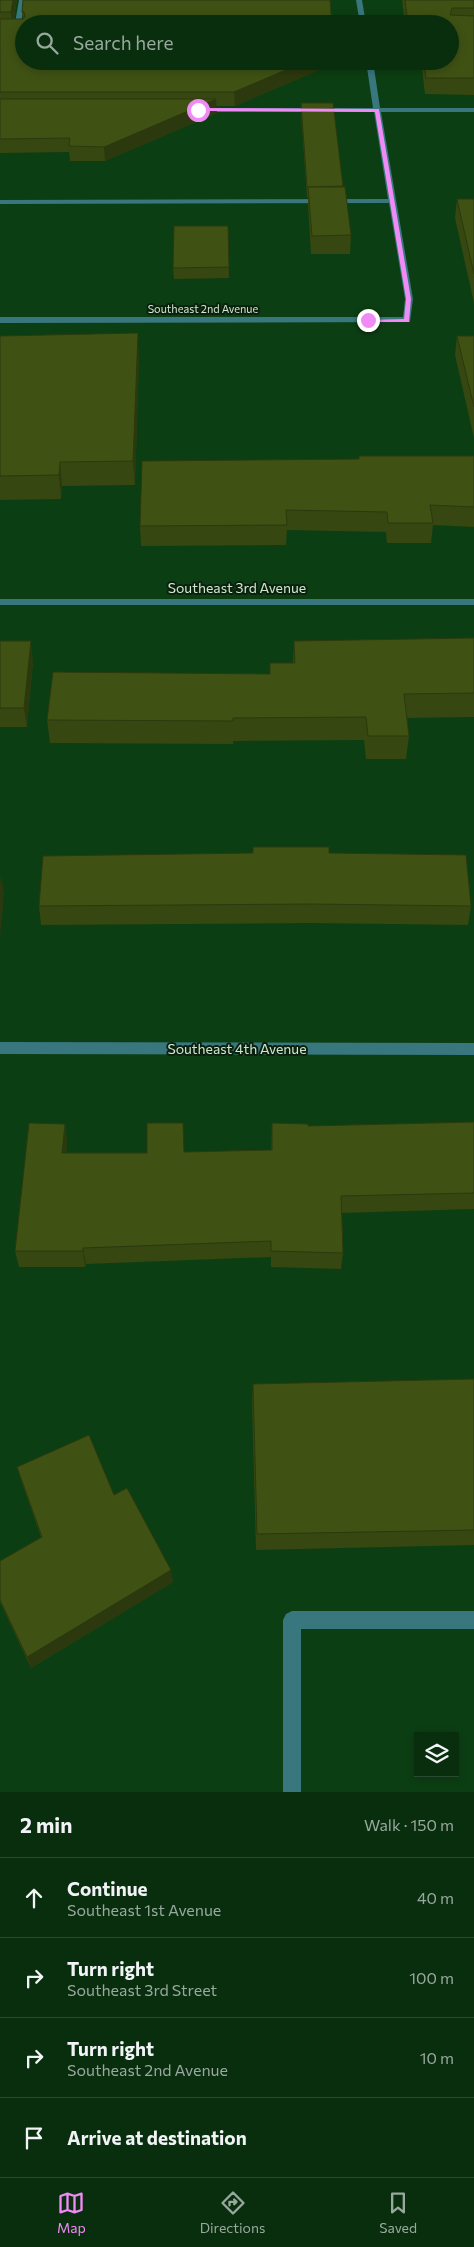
<!DOCTYPE html>
<meta charset="utf-8">
<style>
body{margin:0;font-family:Commissioner,sans-serif;background:#123617;color:#f1f3f6}
.controls{position:absolute;right:15px;bottom:15px;display:grid;overflow:hidden;border-radius:0px;box-shadow:0 2px 8px #0003}
.controls button{width:45px;height:45px;display:grid;place-items:center;padding:0;border:0;border-bottom:1px solid #294a2e;background:#092e0e;color:#f1f3f6;font:25px sans-serif}
.stop{position:absolute;width:15px;height:15px;margin:-11px;border:4px solid #f08bf6;border-radius:50%;background:#fff}
.stop.end{background:#f08bf6;border-color:#fff;box-shadow:0 1px 5px #0008}
.list{margin:0;padding:0;list-style:none}
h2{display:flex;justify-content:space-between;align-items:center;height:65px;margin:0;padding:0 20px;font-size:21px}
h2 small{font-size:16px;font-weight:400;color:#99a89e}
.list li{display:grid;grid-template-columns:32px 1fr auto;gap:15px;align-items:center;box-sizing:border-box;height:80px;padding:0 20px;border-top:1px solid #294a2e}
.list b{display:block;font-size:19px;white-space:nowrap}
.list p{margin:0;font-size:16px;white-space:nowrap;color:#99a89e}
.list em{font-size:16px;font-style:normal;color:#99a89e}
.icon{flex:none;width:28px;height:28px;fill:none;stroke:currentColor;stroke-width:2;stroke-linecap:round;stroke-linejoin:round}
.map{position:relative;flex:none;width:474px;height:1792px;overflow:hidden}
.search{position:absolute;background:#092e0e;box-shadow:0 2px 8px #0003;left:15px;right:15px;top:15px;height:55px;display:flex;align-items:center;gap:12px;box-sizing:border-box;padding:0 18px;border-radius:28px;color:#99a89e;font-size:19px}
.sheet{height:385px;background:#092e0e}
nav{display:flex;justify-content:space-around;align-items:center;box-sizing:border-box;height:70px;border-top:1px solid #294a2e;background:#092e0e;font-size:14px;color:#99a89e}
nav a{display:grid;justify-items:center;gap:2px}
nav .on{color:#f08bf6}
.map>svg:first-child{display:block}
.lines{fill:none;stroke-linecap:round;stroke-linejoin:round}
.minor{fill:#39777e;fill-rule:evenodd}
.wall{fill:#364711}
.shaded-wall{fill:#2c390e}
.building{fill:#3f5214;stroke:#2c390e}
.route{fill:#f08bf6}
.labels{text-anchor:middle;stroke-width:4;stroke-linejoin:round;paint-order:stroke}
.far-street-label{font-size:11px;fill:#cee8ce;stroke:#0c200e}
.street-label{font-size:14px;fill:#cee8ce;stroke:#0c200e}
</style>
<div class="map">
<svg width="474" height="1792" viewBox="0 0 474 1792">
<rect width="100%" height="100%" fill="#0c3e13"/>
<g class="lines">
<!-- minor -->
<g class="minor">
<path d="M19,0H25L20,29L17,31L14,29Z"/>
<path d="M356,0H362L366,24H360Z"/>
<path d="M366,61H373L380,108H474V112H381L413,299L410,322L0,323V317H403L405,299L389,203L0,204V200L388,199L374,112H200L196,110L200,108H373Z"/>
<rect x="0" y="599" width="474" height="6"/>
<path d="M0,1042L474,1043V1055L0,1054Z"/>
<path d="M292,1611H474V1629H301V1792H283V1620L286,1614Z"/>
</g>
</g>
<!-- wall -->
<g class="wall">
<path d="M0,0H17L14,19H23L22,12L333,64L235,106H216L217,113L105,161H70L69,152L0,153Z"/>
<path d="M402,0H474V95L425,94L421,61H450V24H405Z"/>
<path d="M301,103L343,186L351,235L350,254H311L308,205V197H307L301,114Z"/>
<path d="M457,199H474V303L455,218Z"/>
<path d="M228,226L229,278L174,279L173,268Z"/>
<path d="M0,336L139,356L135,485L62,486L61,499L0,500Z"/>
<path d="M457,336H474V438L455,355Z"/>
<path d="M359,456H474V527L433,525L431,543H387L386,532L287,530L286,545L141,546L140,526L359,459Z"/>
<path d="M474,638V717L407,718L409,736L406,759H366L364,740L233,741V744L50,743L47,720L270,674V663H293L294,641Z"/>
<path d="M0,641L33,661L27,727H0Z"/>
<path d="M329,853L471,906L468,925L310,923L41,925L39,906Z"/>
<path d="M474,1122V1209L342,1213L343,1253L341,1269L271,1267V1257L86,1264L85,1267H19L15,1251L65,1124L67,1141L66,1153H147L271,1150L272,1123L308,1126Z"/>
<path d="M474,1379V1545L256,1550L252,1402L253,1384Z"/>
<path d="M17,1467L114,1495L173,1582L31,1668L0,1602V1561L41,1537L21,1480Z"/>
</g>
<!-- shaded-wall -->
<g class="shaded-wall">
<path d="M13,0H17L12,25L11,12Z"/>
<path d="M307,61H333V64L235,106L234,92Z"/>
<path d="M216,99L217,113L105,161L104,147Z"/>
<path d="M138,333L139,356L135,485L133,461Z"/>
<path d="M60,462L62,486L61,499L59,475Z"/>
<path d="M31,641L33,661L27,727L24,708Z"/>
<path d="M1,875L4,894L0,938V884Z"/>
<path d="M65,1124L67,1141L65,1169L62,1153Z"/>
<path d="M83,1248L86,1264L85,1267L83,1251Z"/>
<path d="M171,1570L173,1582L31,1668L27,1657Z"/>
</g>
<!-- building -->
<g class="building">
<path d="M0,0H13L11,12H0Z"/>
<path d="M23,0H330L332,24H24V61H307L234,92H0V19H23L25,17L24,12H22Z"/>
<path d="M405,0H474V8H452L450,15L474,16V78H426L424,61H450V24H408Z"/>
<path d="M0,99H216L104,147L69,146L70,138L0,139Z"/>
<path d="M301,103H333L343,186L307,187Z"/>
<path d="M308,187H345L351,235L312,236Z"/>
<path d="M457,199H474V274Z"/>
<path d="M174,226H228L229,267L173,268Z"/>
<path d="M138,333L133,461L60,462L59,475L0,476V336Z"/>
<path d="M457,336H474V407Z"/>
<path d="M359,456H474V507L430,505L433,523H388L387,512L286,510L287,525L140,526L142,461L359,459Z"/>
<path d="M474,638V693L404,694L409,736H368L366,717L233,718V721L47,720L53,672L270,674V663H295L294,641Z"/>
<path d="M0,641H31L24,708H0Z"/>
<path d="M253,847H329V853L466,855L471,906L311,904L39,906L43,856L253,853Z"/>
<path d="M474,1122V1193L341,1196L343,1253L271,1251V1241L83,1248V1251H15L29,1123L65,1124L62,1153H147V1123H183L184,1152L272,1150V1123L308,1124V1126Z"/>
<path d="M474,1379V1530L257,1534L253,1384Z"/>
<path d="M89,1435L114,1495L127,1488L171,1570L27,1657L0,1600V1561L42,1537L17,1467Z"/>
</g>
<!-- route -->
<path class="route" d="M198,108L379,109L411,299L409,322H368L365,320L404,319L406,299L375,112L197,111Z"/>
<g class="labels">
<!-- far-street labels -->
<g class="far-street-label">
<text x="203" y="313">Southeast 2nd Avenue</text>
</g>
<!-- street labels -->
<g class="street-label">
<text x="237" y="593">Southeast 3rd Avenue</text>
<text x="237" y="1054">Southeast 4th Avenue</text>
</g>
</g>
</svg>
<div class="controls">
<button><svg class="icon" aria-label="layers" viewBox="0 0 24 24"><path d="M12 4l9 5-9 5-9-5zM3 14l9 5 9-5"/></svg></button>
</div>
<div class="stop" style="left:198px;top:110px"></div>
<div class="stop end" style="left:368px;top:320px"></div>
<div class="search"><svg class="icon" aria-label="search" viewBox="0 0 24 24"><circle cx="10" cy="10" r="6"/><path d="M15 15l6 6"/></svg>Search here</div>
</div>
<section class="sheet">
<h2>2 min<small>Walk · 150 m</small></h2>
<ul class="list">
<li><svg class="icon" aria-label="ahead" viewBox="0 0 24 24"><path d="M12 20V5M6 11l6-6 6 6"/></svg><div><b>Continue</b><p>Southeast 1st Avenue</p></div><em>40 m</em></li>
<li><svg class="icon" aria-label="right" viewBox="0 0 24 24"><path d="M7 20v-9h11M14 6l5 5-5 5"/></svg><div><b>Turn right</b><p>Southeast 3rd Street</p></div><em>100 m</em></li>
<li><svg class="icon" aria-label="right" viewBox="0 0 24 24"><path d="M7 20v-9h11M14 6l5 5-5 5"/></svg><div><b>Turn right</b><p>Southeast 2nd Avenue</p></div><em>10 m</em></li>
<li><svg class="icon" aria-label="arrive" viewBox="0 0 24 24"><path d="M6 21V4h12l-3 4 3 4H6"/></svg><div><b>Arrive at destination</b></div></li>
</ul>
</section>
<nav>
<a class="on"><svg class="icon" aria-label="map" viewBox="0 0 24 24"><path d="M3 6l6-2 6 2 6-2v14l-6 2-6-2-6 2zM9 4v14M15 6v14"/></svg>Map</a>
<a><svg class="icon" aria-label="directions" viewBox="0 0 24 24"><path d="M12 3l9 9-9 9-9-9zM9 14v-3h6M13 9l2 2-2 2"/></svg>Directions</a>
<a><svg class="icon" aria-label="saved" viewBox="0 0 24 24"><path d="M7 4h10v16l-5-4-5 4z"/></svg>Saved</a>
</nav>
